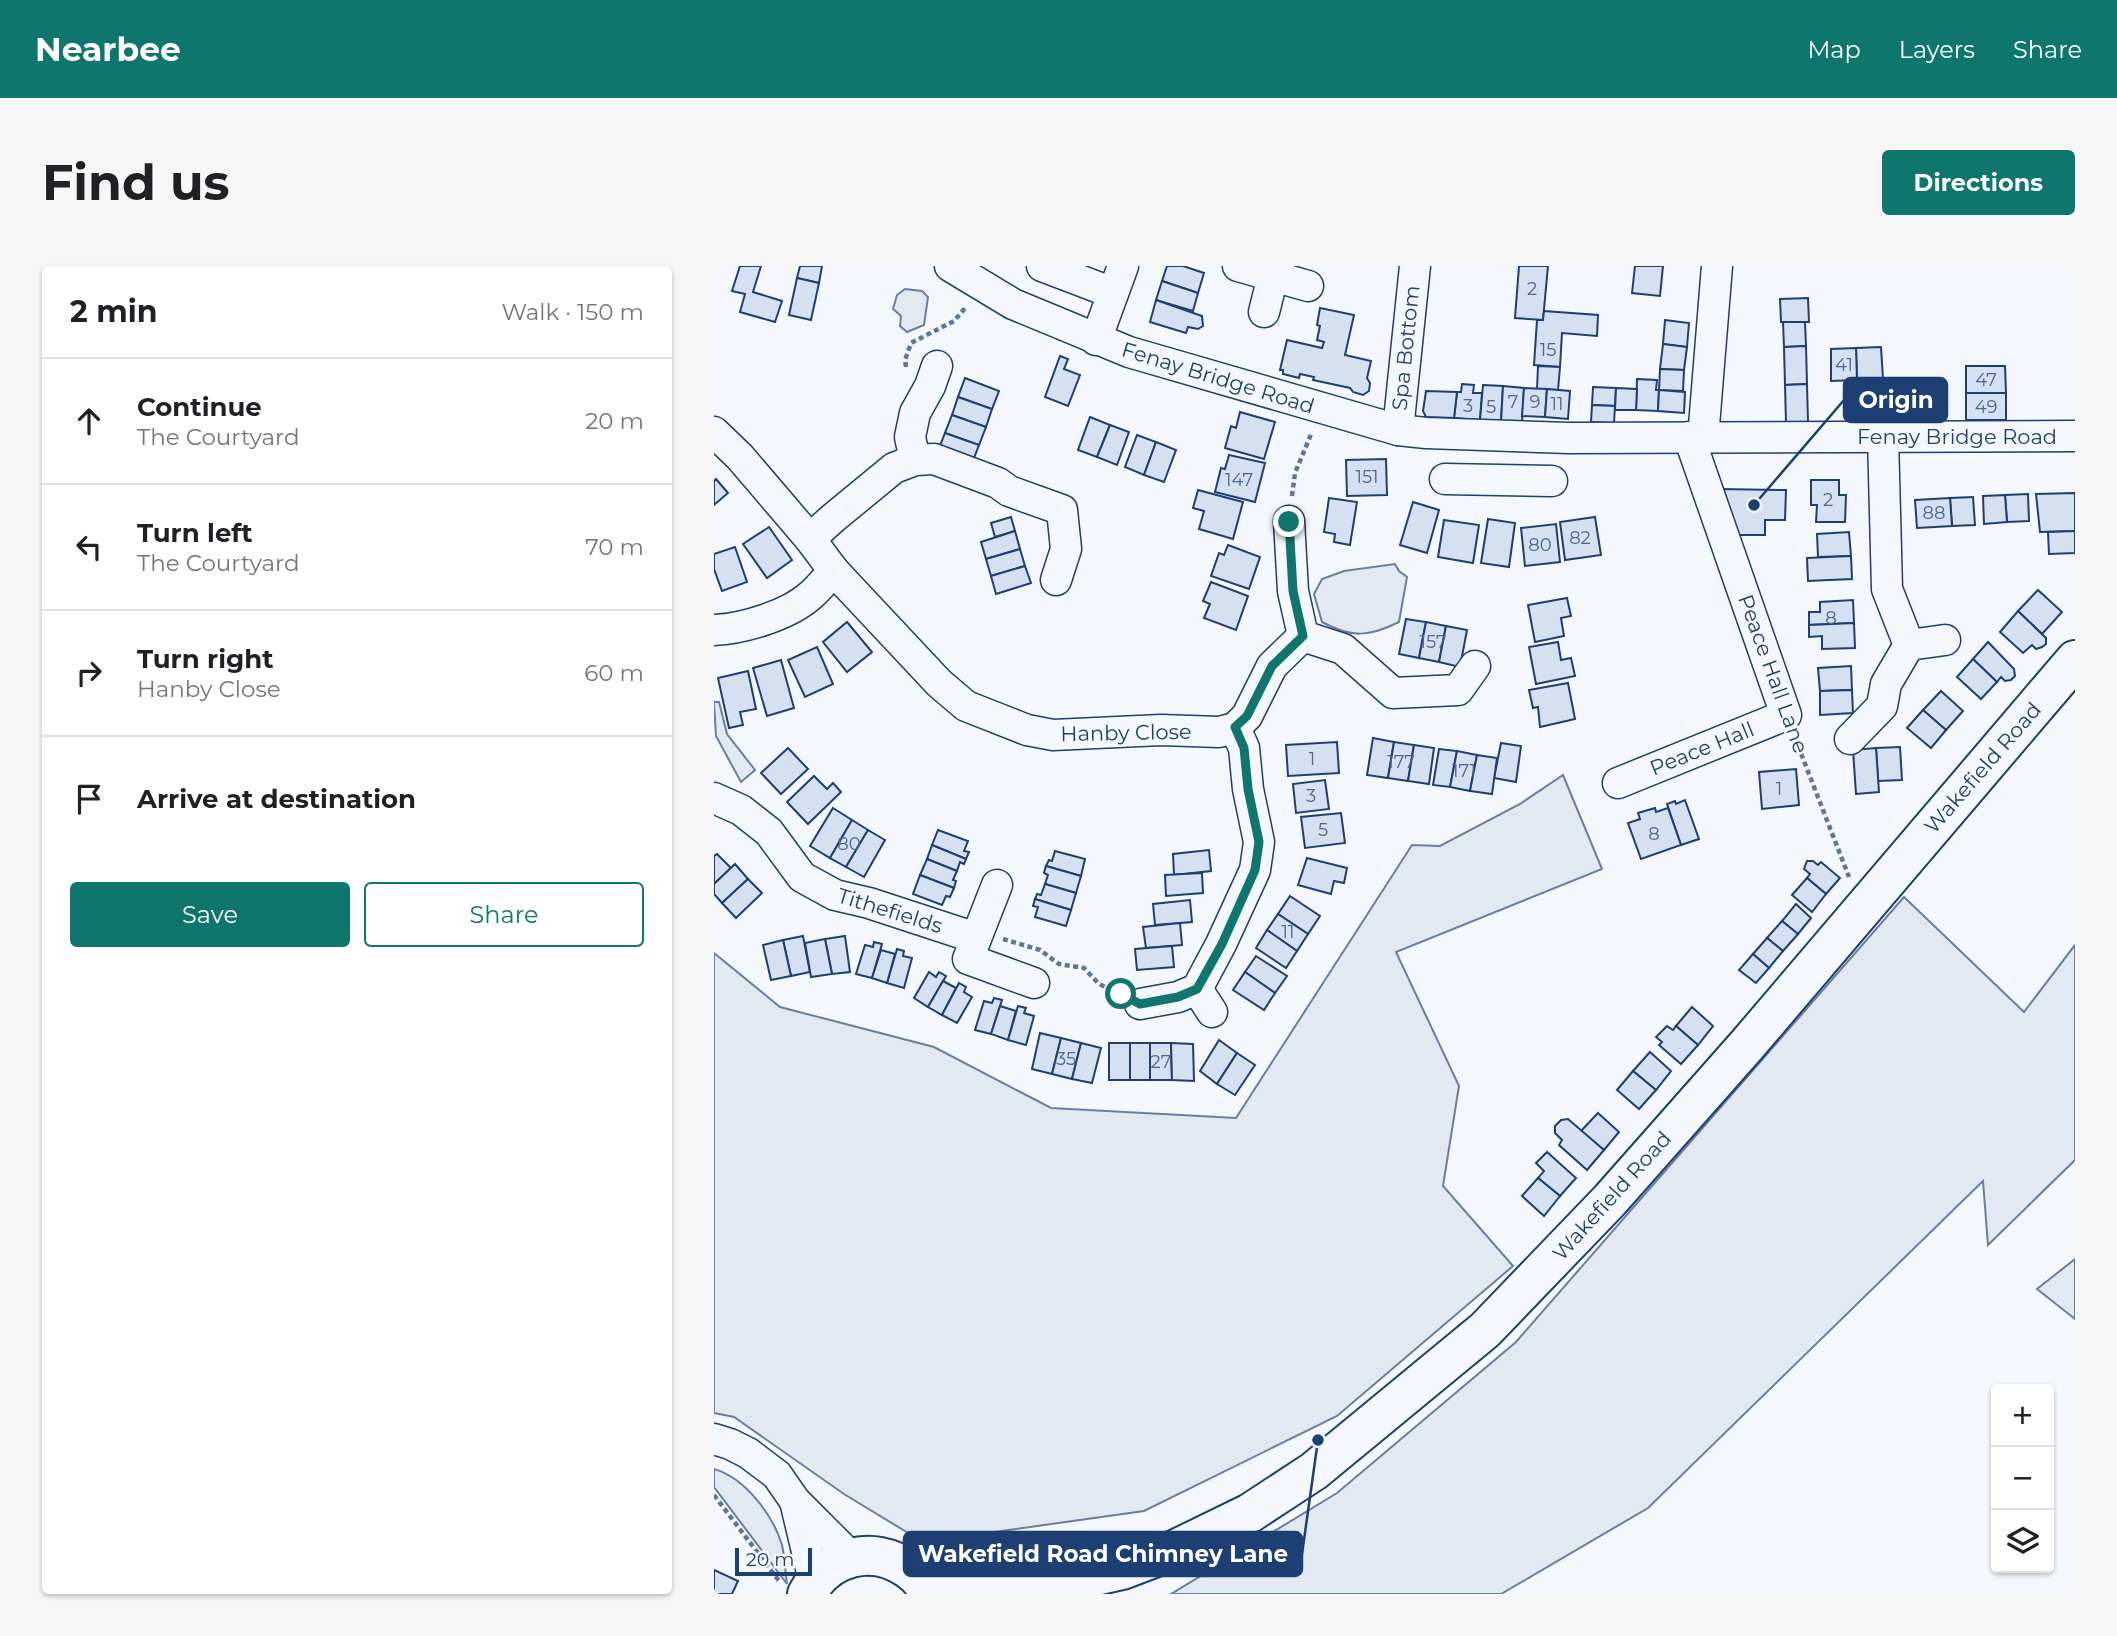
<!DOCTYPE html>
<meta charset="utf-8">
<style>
body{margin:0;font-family:Montserrat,sans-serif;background:#f6f6f6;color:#202124}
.controls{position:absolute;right:21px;bottom:21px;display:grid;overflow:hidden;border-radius:7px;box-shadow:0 2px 5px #0004}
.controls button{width:63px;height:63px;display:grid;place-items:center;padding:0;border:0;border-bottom:2px solid #e0e0e0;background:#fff;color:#202124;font:35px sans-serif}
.scale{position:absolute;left:21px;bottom:18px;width:77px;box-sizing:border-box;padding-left:7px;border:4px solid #1d3f73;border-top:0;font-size:19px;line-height:24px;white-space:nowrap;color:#1d3f73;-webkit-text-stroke:5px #f4f7fb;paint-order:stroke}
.stop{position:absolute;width:21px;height:21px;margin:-16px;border:5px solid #0f766e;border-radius:50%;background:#fff}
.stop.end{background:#0f766e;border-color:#fff;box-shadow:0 2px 7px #0008}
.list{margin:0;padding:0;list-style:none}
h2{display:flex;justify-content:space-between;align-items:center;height:91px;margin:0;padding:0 28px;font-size:30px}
h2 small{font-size:23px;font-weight:400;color:#757577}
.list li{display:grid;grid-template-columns:46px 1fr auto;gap:21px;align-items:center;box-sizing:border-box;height:126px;padding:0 28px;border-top:2px solid #e0e0e0}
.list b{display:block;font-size:26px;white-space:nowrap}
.list p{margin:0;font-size:23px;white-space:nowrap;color:#757577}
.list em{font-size:23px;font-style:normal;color:#757577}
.actions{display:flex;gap:14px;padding:21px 28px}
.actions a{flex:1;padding:16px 0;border:2px solid #0f766e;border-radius:7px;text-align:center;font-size:24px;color:#0f766e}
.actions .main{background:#0f766e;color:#fff}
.icon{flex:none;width:38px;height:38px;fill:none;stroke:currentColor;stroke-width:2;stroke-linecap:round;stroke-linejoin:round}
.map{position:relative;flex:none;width:1361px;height:1328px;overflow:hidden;border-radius:7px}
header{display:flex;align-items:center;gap:42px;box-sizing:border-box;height:98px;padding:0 35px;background:#0f766e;color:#fff}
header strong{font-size:33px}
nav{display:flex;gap:38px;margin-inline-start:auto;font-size:24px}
.intro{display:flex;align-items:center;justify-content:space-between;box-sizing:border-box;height:168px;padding:0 42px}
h1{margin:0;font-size:49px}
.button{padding:18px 32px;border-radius:7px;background:#0f766e;color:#fff;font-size:24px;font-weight:700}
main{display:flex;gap:42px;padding:0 42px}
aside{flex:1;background:#fff;border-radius:7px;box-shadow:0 2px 5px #0004}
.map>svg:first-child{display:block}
.green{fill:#e3e9f0;stroke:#687fa3;stroke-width:2}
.building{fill:#d5e0f0;stroke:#1d3f73;stroke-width:2}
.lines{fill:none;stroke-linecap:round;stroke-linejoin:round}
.minor-casing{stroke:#1d3f73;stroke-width:33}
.highway-casing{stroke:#1d3f73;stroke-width:42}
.path{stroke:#5e769c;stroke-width:4.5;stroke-dasharray:5 3.5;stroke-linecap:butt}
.minor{stroke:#f4f7fb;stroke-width:30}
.highway{stroke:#f4f7fb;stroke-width:38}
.route{stroke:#0f766e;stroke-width:9}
.labels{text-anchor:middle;stroke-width:5;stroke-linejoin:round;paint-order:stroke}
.number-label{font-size:18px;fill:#4b6792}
.street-label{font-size:21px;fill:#1d3f73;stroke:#f4f7fb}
.leader{fill:none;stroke:#1d3f73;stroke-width:2.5}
.callout-dot{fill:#1d3f73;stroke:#f4f7fb;stroke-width:2.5}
.callout{fill:#1d3f73;stroke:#1d3f73;stroke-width:2.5}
.callout-label{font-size:23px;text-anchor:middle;font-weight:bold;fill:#fff}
</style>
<header>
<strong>Nearbee</strong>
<nav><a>Map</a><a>Layers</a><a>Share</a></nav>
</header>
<div class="intro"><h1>Find us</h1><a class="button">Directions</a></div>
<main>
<aside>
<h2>2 min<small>Walk · 150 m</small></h2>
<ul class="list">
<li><svg class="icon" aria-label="ahead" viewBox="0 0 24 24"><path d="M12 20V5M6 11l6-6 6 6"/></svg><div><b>Continue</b><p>The Courtyard</p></div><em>20 m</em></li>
<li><svg class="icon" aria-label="left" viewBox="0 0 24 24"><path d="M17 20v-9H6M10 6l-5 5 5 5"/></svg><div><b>Turn left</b><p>The Courtyard</p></div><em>70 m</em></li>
<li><svg class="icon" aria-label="right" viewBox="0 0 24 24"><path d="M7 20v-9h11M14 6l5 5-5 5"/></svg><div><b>Turn right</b><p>Hanby Close</p></div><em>60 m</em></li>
<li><svg class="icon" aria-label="arrive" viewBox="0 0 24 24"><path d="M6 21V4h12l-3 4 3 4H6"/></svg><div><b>Arrive at destination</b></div></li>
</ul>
<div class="actions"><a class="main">Save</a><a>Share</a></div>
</aside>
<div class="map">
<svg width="1361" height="1328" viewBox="0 0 1361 1328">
<rect width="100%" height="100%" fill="#f4f7fb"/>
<!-- green -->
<g class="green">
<path d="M191,23L208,25L214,31L210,59L193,66L186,60L187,50L179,43L183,29Z"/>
<path d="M681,298L685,305L693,311L685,356C655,371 637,372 608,356L600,328L608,313L630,305Z"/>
<path d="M0,436H5L13,468L41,504L27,516L2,470Z"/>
<path d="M849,509L888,603L682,686L745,820L729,920L799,1000L623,1150L430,1245L209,1276L130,1228L20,1151L0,1147V687L66,741L220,781L337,842L522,852L698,579L726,580L806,538Z"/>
<path d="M1190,631L1310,746L1361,679V894L1274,979L1269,915L934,1242L787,1328H457L623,1227L802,1076Z"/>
<path d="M1361,993V1053L1323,1023Z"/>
<path d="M0,1203C31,1212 59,1249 68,1279C71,1291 71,1305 73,1318L0,1221Z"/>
</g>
<!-- building -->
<g class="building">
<path d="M26,0H47L39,26L68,35L61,56L26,46L31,28L18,25Z"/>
<path d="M86,0H108L105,17L83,12Z"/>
<path d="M453,0H469L490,7L484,27L448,15Z"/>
<path d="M805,0H834L829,54L801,52Z"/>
<path d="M921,0H949L946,30L918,27Z"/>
<path d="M83,12L105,17L97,54L75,49Z"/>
<path d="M448,15L484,27L479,45L442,34Z"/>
<path d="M1094,32L1095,56H1067L1066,33Z"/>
<path d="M442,34L488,50L489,60L484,63L474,61L472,67L436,56Z"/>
<path d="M606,42L640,49L631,89L657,95L653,112L656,117L655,125L649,129L639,126L636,122L599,114L600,111L586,108L585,112L569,108V104H566L573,74L608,82L610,76L603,74L606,60L603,59Z"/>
<path d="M830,45L884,49L883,70L848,67L846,101L820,99L823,54H829Z"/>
<path d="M951,54L975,57L973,81L949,78Z"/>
<path d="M1069,56H1091L1092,80L1070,81Z"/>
<path d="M949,78L973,81L970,104L946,103Z"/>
<path d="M1092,80L1093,118L1071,119L1070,81Z"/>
<path d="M1167,81L1169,113L1143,114L1142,82Z"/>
<path d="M1142,82L1143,114L1117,115V83Z"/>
<path d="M346,90L354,93L350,103L366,109L354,140L331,131Z"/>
<path d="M824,100L846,101L844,124L823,123Z"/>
<path d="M1252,100H1291L1292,127H1252Z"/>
<path d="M946,103L970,104L969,125L945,124Z"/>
<path d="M251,112L285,125L278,143L244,131Z"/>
<path d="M923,113L943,114L942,124H945L944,145L922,144Z"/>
<path d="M748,118L760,119L759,127H768L766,154L740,152L743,126H747Z"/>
<path d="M1093,118L1094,156L1072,157L1071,119Z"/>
<path d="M769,119L789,120L787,156L766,154Z"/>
<path d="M789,120L810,122L808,157L787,156Z"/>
<path d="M879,121L902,122L901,140L878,139Z"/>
<path d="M810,122L833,123L831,151L808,150Z"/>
<path d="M902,122L923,123L922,144H901Z"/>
<path d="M833,123L856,125L854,153L831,151Z"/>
<path d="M945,124L971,126L970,147L944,145Z"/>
<path d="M712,125L743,126L740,152L712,151L709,145Z"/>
<rect x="1252" y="127" width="40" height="27"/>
<path d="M244,131L278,143L272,161L238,149Z"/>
<path d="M878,139L901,140L900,157L877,156Z"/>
<path d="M526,146L561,156L550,193L511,182L517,160L522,162Z"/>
<path d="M238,149L272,161L265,179L231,167Z"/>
<path d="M376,151L396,159L383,191L364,184Z"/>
<path d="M396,159L415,166L403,199L383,191Z"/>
<path d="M231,167L265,179L258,197L224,185Z"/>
<path d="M423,169L442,176L430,209L411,201Z"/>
<path d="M442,176L462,184L450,216L430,209Z"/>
<path d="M515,189L551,197L541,236L501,226L507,202L511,203Z"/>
<path d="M672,193L673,229L633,230L632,194Z"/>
<path d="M2,213L14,227L0,239V215Z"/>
<path d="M1097,214H1125V229H1132L1131,256H1102L1103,239H1097Z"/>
<path d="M1004,223L1072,224L1071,254H1051V269H1015Z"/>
<path d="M484,224L529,236L519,273L485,263L490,245L479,242Z"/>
<path d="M1361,227V265L1326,266L1322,228Z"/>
<path d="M1314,228L1315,255L1293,256L1291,229Z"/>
<path d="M1291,229L1293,256L1270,258L1269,230Z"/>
<path d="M1259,231L1261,259L1238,260L1236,232Z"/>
<path d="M615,232L643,236L636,279L620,276L621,268L610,266Z"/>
<path d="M1236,232L1238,260L1203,262L1201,234Z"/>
<path d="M699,236L725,244L713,287L686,279Z"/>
<path d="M297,251L301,265L281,271L277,257Z"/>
<path d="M881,251L887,289L851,294L846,256Z"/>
<path d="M774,253L801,257L795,301L767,297Z"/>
<path d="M730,254L765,259L759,297L724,291Z"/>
<path d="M842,258L846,296L811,300L807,262Z"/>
<path d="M55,261L78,294L53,312L29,278Z"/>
<path d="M301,265L306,283L272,293L267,276Z"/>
<path d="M1361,265V287L1335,288L1334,266Z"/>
<path d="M1135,266L1137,290L1104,291L1103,268Z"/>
<path d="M514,279L546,291L535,323L497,310L505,287L510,289Z"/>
<path d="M21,281L33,316L8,325L0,303V288Z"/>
<path d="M306,283L311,300L277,310L272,293Z"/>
<path d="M1137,290L1138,313L1094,315L1093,292Z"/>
<path d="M311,300L317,317L282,328L277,310Z"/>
<path d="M497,316L534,330L522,364L490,352L496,338L489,335Z"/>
<path d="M1324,324L1348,346L1328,368L1304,345Z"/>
<path d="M853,332L857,350L847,352L850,370L821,376L814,339Z"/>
<path d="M1139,334L1140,357L1095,359V346H1106V336Z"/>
<path d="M1304,345L1332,372V378L1328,381L1322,383L1318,379L1309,387L1286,366Z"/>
<path d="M692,353L712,356L705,392L685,388Z"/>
<path d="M133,356L158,386L133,406L109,376Z"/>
<path d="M712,356L732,360L725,396L705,392Z"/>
<path d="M1140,357L1141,382L1108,383V370L1095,371V359Z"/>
<path d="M732,360L753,364L746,401L725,396Z"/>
<path d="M844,376L847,394L857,392L861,410L822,418L815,381Z"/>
<path d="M1274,376L1300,403L1301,410L1297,414L1291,415L1287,411L1283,416L1259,393Z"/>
<path d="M103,381L119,418L91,431L74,394Z"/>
<path d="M1259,393L1283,416L1267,433L1243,411Z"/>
<path d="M67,394L80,442L53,450L39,402Z"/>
<path d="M1137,400L1138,424L1106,425L1104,402Z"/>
<path d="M34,405L42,443L26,446L29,459L15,462L4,412Z"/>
<path d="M854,417L861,453L826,461L824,441L819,442L815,424Z"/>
<path d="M1138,424L1139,447L1106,449V425Z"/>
<path d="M1227,425L1249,445L1232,464L1209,444Z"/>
<path d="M1209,444L1232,464L1217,482L1193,462Z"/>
<path d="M659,472L680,476L674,512L653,509Z"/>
<path d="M623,476L625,507L574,510L572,479Z"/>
<path d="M680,476L700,479L694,515L674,512Z"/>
<path d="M787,477L807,480L802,516L780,512Z"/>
<path d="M700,479L720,482L715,518L694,515Z"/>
<path d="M1186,481L1188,514L1164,515L1162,482Z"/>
<path d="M74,482L94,503L67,528L47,507Z"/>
<path d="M1162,482L1165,526L1142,528L1139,484Z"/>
<path d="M725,483L743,485L736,521L719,519Z"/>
<path d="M743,485L763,489L756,525L736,521Z"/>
<path d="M763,489L783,492L778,528L756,525Z"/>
<path d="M1082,503L1085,539L1048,543L1045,506Z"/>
<path d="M100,510L113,523L119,517L127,526L94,558L73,536Z"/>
<path d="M611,514L615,543L582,547L579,518Z"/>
<path d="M971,534L985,573L967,579L953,538L961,535L962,538Z"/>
<path d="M119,542L138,554L116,592L96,580Z"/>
<path d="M941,542L942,546L954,542L967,579L927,593L914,557L926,553L924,547Z"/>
<path d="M627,547L631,577L591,582L587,551Z"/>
<path d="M138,554L154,564L132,601L116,592Z"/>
<path d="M154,564L171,574L150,611L132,601Z"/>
<path d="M224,564L254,575L250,585L255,586L252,593L218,579Z"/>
<path d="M218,579L252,593L250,598L246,596L243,605L213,593Z"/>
<path d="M495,584L497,605L460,609L459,588Z"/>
<path d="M341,585L371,593L367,610L332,600L335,594L338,595Z"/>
<path d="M3,588L17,602L0,618V590Z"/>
<path d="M593,592L633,602L630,617L620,615L617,628L584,619Z"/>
<path d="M213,593L243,605L239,614L242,615L240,622L206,609Z"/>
<path d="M1093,595H1099L1104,599L1107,596L1126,612L1112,628L1093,612L1096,608L1090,603Z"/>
<path d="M21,598L34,613L8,637L0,628V618Z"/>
<path d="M332,600L367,610L362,627L331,618L334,609L330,607Z"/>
<path d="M488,607L489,627L452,630L451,609Z"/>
<path d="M206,609L240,622L236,631L232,630L228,639L199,628Z"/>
<path d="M1093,612L1112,628L1098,646L1078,629Z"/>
<path d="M34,613L48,627L22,652L8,637Z"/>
<path d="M331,618L362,627L357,644L321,633L323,628L327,629Z"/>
<path d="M576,630L606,650L594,668L564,648Z"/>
<path d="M321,633L357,644L352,660L321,651L324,641L319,640Z"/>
<path d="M476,634L478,656L441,659L439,638Z"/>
<path d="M1082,638L1097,652L1084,668L1068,655Z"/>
<path d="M564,648L594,668L583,685L553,664Z"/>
<path d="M1068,655L1084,668L1069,685L1053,672Z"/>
<path d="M466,657L468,679L432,682L429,661Z"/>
<path d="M553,664L583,685L572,702L542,682Z"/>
<path d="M89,670L96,706L77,710L69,674Z"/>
<path d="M131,670L136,706L118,708L111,673Z"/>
<path d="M1053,672L1069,685L1055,702L1039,688Z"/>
<path d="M111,673L118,708L97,711L91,677Z"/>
<path d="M69,674L77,710L57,714L49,679Z"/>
<path d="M160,676L168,678L158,712L142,708L151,679L159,681Z"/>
<path d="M458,680L460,701L423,704L421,683Z"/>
<path d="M183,683L190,685L189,690L198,692L190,722L173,717Z"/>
<path d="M167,684L181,688L173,717L158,712Z"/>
<path d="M1039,688L1055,702L1042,717L1025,704Z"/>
<path d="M542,690L573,710L561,727L531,706Z"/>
<path d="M215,706L222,711L225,706L232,710L214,741L200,732Z"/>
<path d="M531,706L561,727L550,744L519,724Z"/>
<path d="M229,715L242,722L228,749L214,741Z"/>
<path d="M245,717L252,721L250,726L258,731L243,757L228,749Z"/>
<path d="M280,732L288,734L277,768L261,764L270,735L278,737Z"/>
<path d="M286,740L302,745L294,774L277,768Z"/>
<path d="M304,740L312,742L310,747L320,750L312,779L294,774Z"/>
<path d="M978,741L999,760L984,779L962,760Z"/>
<path d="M953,760L959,764L962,760L984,779L967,798L945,779L948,776L942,771Z"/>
<path d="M326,767L347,772L338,808L318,803Z"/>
<path d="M347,772L367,777L358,813L338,808Z"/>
<path d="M505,774L523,787L503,818L486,805Z"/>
<path d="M367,777L387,782L378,817L358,813Z"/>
<rect x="395" y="777" width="21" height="37"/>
<rect x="416" y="777" width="20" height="37"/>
<path d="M436,777H457L458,814H436Z"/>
<path d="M457,777L479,778L480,815L458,814Z"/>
<path d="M936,786L957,805L942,824L919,805Z"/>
<path d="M523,787L541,799L521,829L503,818Z"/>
<path d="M919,805L942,824L925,843L903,824Z"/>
<path d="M884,847L905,866L890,884L867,865Z"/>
<path d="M854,853L890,884L873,904L845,879L848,874L841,867V860L847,854Z"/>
<path d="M833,886L862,912L846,930L824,912L830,905L822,897Z"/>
<path d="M824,912L846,930L830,950L808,930Z"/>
<path d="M0,1304L24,1315L18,1328H0Z"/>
</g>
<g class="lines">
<defs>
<g id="minor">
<path d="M236,0L299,38L415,86L684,164L712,167L854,172L1361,170"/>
<path d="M328,0L399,27"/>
<path d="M524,0L594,20"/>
<path d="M550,46L559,10"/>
<path d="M382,74L409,0"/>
<path d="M684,164L701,0"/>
<path d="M0,166L26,191L96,273L120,305L225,417L252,440L313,464L339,469L447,464L505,466L521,462L533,450L558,400L589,370L629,383L679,427L744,424L761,400"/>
<path d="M1169,171L1173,323L1195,379"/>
<path d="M989,172L1003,0"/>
<path d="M201,194L196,171L201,147L216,120L223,100"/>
<path d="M731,213L838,215"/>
<path d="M575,255L579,325L589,370"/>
<path d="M96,273L118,253L180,202L201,194L220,193L284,217L295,225L348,244L352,283L342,314"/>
<path d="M0,364C29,363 75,349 97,329C105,322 112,313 120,305"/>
<path d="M1136,473L1168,440L1172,418L1195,379L1231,374"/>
<path d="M904,517L1072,449L975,171"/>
<path d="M0,532L27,544L55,566L88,611L121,629L155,637L262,672"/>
<path d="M283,619L254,693L320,717"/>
<path d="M483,723L498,746"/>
<path d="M426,738L464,731L483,723L507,678L541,604L545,576L534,523L530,482L521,462"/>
<path d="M0,1173L16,1178L34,1187L63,1209L81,1235L137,1291"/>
<path d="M81,1235L100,1315"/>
</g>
<g id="highway">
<path d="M201,1308L257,1316L324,1321"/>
<path d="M93,1328C113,1290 158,1278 194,1303C203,1309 211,1318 215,1328"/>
<path d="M301,1328L408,1304L458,1285L536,1247L600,1205L771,1064L896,934L1033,779L1361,394"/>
</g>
</defs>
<!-- minor casing -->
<use href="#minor" class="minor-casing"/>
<!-- highway casing -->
<use href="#highway" class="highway-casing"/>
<!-- path -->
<g class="path">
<path d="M192,101L191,94L197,77L240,55L252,41"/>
<path d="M578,230L581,207L598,166"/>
<path d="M1081,472L1135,611"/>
<path d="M289,673L326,684L345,698L370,702L385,718L405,727"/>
<path d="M0,1229L65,1315"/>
</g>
<!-- minor -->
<use href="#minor" class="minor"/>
<!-- highway -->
<use href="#highway" class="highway"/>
</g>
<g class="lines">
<!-- route -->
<path class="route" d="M407,728L426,738L464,731L483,723L508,678L541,604L545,576L534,523L530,482L521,461L533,450L558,400L589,370L579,325L575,256"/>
</g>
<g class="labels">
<!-- number labels -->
<g class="number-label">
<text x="818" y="29">2</text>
<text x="834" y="90">15</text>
<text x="1130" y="105">41</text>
<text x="1272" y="120">47</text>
<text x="799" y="142">7</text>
<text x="821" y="142">9</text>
<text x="843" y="144">11</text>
<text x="754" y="146">3</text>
<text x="777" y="147">5</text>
<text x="1272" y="147">49</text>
<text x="653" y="217">151</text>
<text x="525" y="220">147</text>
<text x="1114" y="240">2</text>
<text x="1220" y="253">88</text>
<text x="866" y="278">82</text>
<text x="826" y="285">80</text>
<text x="1117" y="358">8</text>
<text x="719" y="382">157</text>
<text x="598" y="499">1</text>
<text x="687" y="502">177</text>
<text x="750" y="511">171</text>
<text x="1065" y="529">1</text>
<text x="597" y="536">3</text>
<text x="609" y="570">5</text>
<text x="940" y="574">8</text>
<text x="135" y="584">80</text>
<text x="574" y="672">11</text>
<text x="352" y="799">35</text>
<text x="447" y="802">27</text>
</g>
<!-- street labels -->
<g class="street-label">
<text transform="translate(692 82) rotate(-84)" y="7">Spa Bottom</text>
<text transform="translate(504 112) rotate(17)" y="7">Fenay Bridge Road</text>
<text x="1243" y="178">Fenay Bridge Road</text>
<text transform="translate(1059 408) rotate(70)" y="7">Peace Hall Lane</text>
<text transform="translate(412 467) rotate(-1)" y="7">Hanby Close</text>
<text transform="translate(988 483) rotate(-22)" y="7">Peace Hall</text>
<text transform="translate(1269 502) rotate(-49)" y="7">Wakefield Road</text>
<text transform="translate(176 645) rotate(17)" y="7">Tithefields</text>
<text transform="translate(898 930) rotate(-48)" y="7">Wakefield Road</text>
</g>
</g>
<!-- callouts -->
<path class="leader" d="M1040 239L1130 134M604 1174L588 1288"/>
<g class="callout-dot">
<circle cx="1040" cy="239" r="7"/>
<circle cx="604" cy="1174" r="7"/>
</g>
<g class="callout">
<rect x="1130" y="112" width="103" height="44" rx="7"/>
<rect x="190" y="1266" width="398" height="44" rx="7"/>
</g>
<g class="callout-label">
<text x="1182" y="142">Origin</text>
<text x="389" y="1296">Wakefield Road Chimney Lane</text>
</g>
</svg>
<div class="controls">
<button>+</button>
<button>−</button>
<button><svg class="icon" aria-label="layers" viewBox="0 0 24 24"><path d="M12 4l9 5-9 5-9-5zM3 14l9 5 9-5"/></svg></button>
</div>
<div class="scale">20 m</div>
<div class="stop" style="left:407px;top:728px"></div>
<div class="stop end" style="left:575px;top:256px"></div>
</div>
</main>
